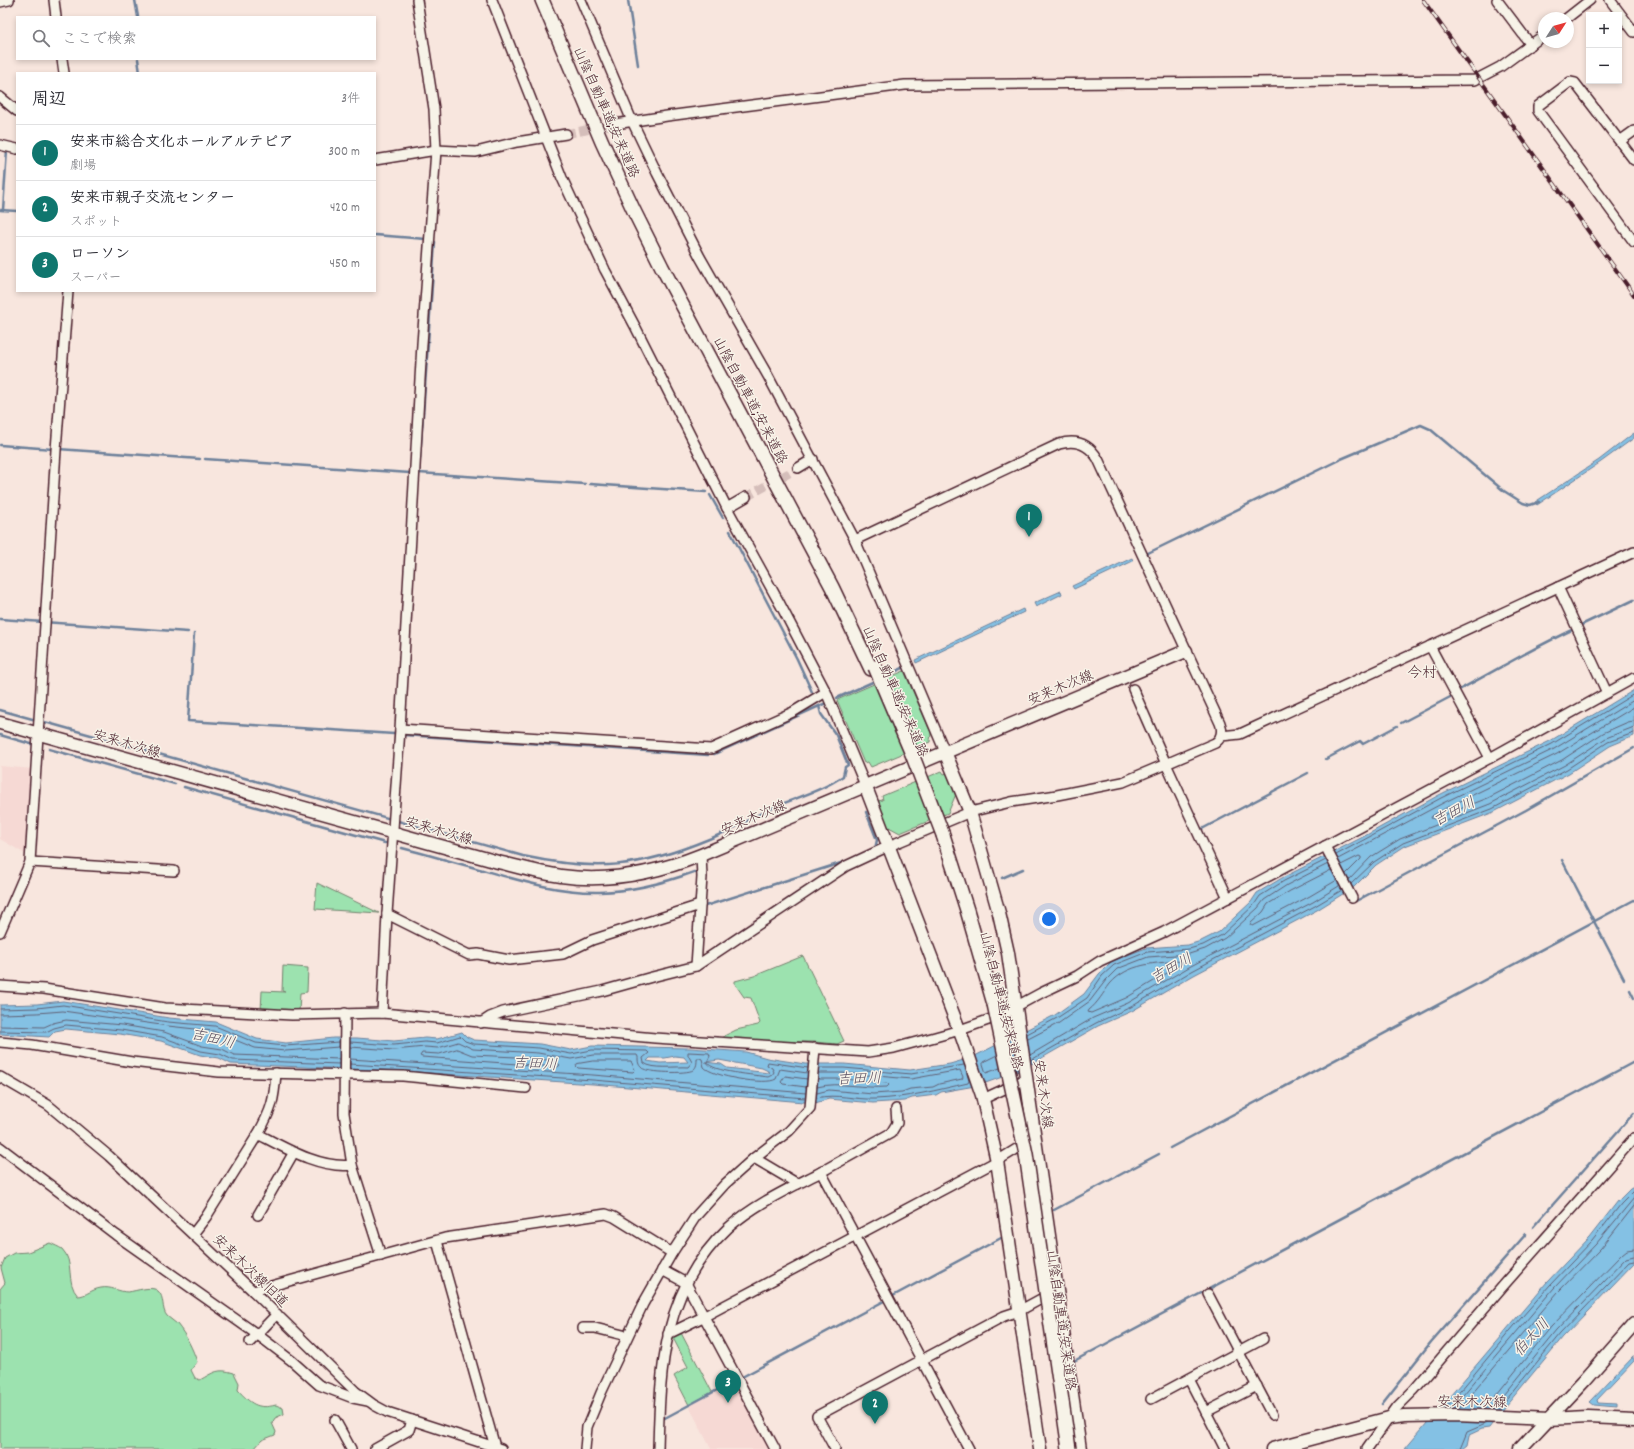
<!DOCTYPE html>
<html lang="ja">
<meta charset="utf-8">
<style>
body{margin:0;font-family:Dekko,"Klee One",sans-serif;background:#f7f7f7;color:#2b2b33}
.controls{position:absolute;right:12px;top:12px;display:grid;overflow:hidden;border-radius:0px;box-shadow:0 2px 6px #0003}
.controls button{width:36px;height:36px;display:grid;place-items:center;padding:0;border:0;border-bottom:1px solid #e1e1e2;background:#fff;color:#2b2b33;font:20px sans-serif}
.compass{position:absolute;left:1538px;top:12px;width:36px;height:36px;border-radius:50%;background:#fff;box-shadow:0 2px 6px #0003;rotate:54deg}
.you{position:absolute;left:1049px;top:919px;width:14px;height:14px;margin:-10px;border:3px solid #fff;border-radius:50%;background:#1a73e8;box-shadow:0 0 0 6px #1a73e833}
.badge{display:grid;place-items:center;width:26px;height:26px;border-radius:50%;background:#0f766e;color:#fff;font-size:13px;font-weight:700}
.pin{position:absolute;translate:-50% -33px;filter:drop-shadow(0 1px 2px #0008)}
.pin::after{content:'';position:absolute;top:21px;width:14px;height:12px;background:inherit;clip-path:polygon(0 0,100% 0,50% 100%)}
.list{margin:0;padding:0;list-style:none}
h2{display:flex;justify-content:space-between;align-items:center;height:52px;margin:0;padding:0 16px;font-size:17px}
h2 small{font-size:13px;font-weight:400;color:#7c7c81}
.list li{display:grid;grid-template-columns:26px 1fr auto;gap:12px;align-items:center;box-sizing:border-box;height:56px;padding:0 16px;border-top:1px solid #e1e1e2}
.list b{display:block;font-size:15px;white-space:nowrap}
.list p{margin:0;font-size:13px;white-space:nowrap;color:#7c7c81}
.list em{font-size:13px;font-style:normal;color:#7c7c81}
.icon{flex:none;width:22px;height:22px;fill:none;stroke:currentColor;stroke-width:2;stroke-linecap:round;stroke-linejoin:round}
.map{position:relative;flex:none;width:1634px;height:1449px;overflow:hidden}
.search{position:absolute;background:#fff;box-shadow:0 2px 6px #0003;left:16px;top:16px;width:360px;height:44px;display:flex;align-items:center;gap:10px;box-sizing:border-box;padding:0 14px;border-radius:0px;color:#7c7c81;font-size:15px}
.panel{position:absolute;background:#fff;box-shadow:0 2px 6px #0003;left:16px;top:72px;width:360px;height:220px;border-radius:0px}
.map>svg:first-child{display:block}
.built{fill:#f6d9d4}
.green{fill:#9ce2af;stroke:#73806d}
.water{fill:#84c1e4;stroke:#6d809a;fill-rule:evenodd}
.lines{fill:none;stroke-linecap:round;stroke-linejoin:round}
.shore{stroke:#616075;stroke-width:1}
.stream{stroke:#6d809a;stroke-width:2.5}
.minor-tunnel{stroke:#d5beba;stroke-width:9;stroke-dasharray:9 4.5;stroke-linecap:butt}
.minor-casing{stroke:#4a1f2b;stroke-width:12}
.major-casing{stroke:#4a1f2b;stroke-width:15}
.highway-casing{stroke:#4a1f2b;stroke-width:16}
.minor{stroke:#f7f3e8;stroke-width:9}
.major{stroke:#f7f3e8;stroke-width:12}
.highway{stroke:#f7f3e8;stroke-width:13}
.rail-casing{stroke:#4a1f2b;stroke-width:4}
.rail{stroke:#f7f3e8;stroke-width:2.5;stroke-dasharray:8;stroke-linecap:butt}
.highway-bridge-casing{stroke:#4a1f2b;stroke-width:16;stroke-linecap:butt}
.highway-bridge{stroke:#f7f3e8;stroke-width:13}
.labels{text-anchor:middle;stroke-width:3;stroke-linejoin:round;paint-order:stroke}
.street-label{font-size:14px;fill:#4a1f2b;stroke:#f7f3e8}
.neighbourhood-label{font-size:15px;fill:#4a1f2b;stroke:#f7f3e8}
.water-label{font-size:15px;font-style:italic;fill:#5b5062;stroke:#f7f3e8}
</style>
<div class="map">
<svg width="1634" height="1449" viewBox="0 0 1634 1449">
<rect width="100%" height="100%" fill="#f8e6de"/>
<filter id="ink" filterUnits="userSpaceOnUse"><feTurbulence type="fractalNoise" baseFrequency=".025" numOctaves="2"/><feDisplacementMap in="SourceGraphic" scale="8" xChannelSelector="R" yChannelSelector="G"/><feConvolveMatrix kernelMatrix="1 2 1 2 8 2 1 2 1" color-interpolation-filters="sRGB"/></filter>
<g filter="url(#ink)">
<!-- built -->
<g class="built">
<path d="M0,766L33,769L27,855L0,839Z"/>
<path d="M736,1381L772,1449H711L689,1406Z"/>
</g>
<!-- green -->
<g class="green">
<path d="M904,671L931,733L930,742L871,767L868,762L864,763L837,700Z"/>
<path d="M942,771L944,774L947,773L956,794L948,813L900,833L887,826L877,801L883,800L882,796Z"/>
<path d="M317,883L321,885L379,913L315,909Z"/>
<path d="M803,956L844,1041L837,1044L814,1042H782L724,1038V1036L736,1030L758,1025L760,1023L751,998L744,997L735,984V981L754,976Z"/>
<path d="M283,966L308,968L307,992L300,993L299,1012L261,1010L262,991L285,992L282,991Z"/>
<path d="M50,1243C54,1245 59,1247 62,1249C75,1262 65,1282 78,1296C86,1296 92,1289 101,1288C111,1286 119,1292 128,1292C136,1291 152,1285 158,1291C165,1297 161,1309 167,1316C170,1319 174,1321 177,1324C186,1335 193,1349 197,1362L191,1370L195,1378L200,1380C214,1372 218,1368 234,1373L239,1383L238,1390C250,1403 257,1410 276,1405L283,1408L284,1414L275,1418L272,1423L276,1432L275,1435L262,1440L254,1449H0V1289L5,1283L1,1268L5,1258L14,1253L28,1252Z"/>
<path d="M680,1331L712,1392L689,1405L674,1376L688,1367L672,1336Z"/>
</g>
<!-- water -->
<g class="water">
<path d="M1634,433V438L1601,462L1537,505L1535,502L1599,460Z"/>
<path d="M1132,558L1133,561L1074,589L1072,586Z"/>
<path d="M1061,591L1062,594L1036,607L1034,603Z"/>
<path d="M1023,609L1024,612L916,663L915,660Z"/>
<path d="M1634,690V736L1610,746L1569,773L1494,812L1405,846L1376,865L1354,887L1317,910L1194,975L1132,1011L1098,1026L1019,1071L980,1085L971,1058L1055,1015L1084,994L1099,974L1112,961L1146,948L1188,945L1201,941L1219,932L1251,902L1257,893L1282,878L1361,838L1439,795L1550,741Z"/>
<path d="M63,1001L169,1018L216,1022L257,1039L286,1043L333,1038H357L394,1041L425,1038L437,1039L462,1032L467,1037L474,1040L540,1044L571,1050L592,1046L690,1048L746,1052L767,1058L805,1064H844L910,1070L950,1064L967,1059L975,1086L941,1092L936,1095L912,1098L904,1101L873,1103L829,1099L815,1103L593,1084L401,1071L231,1064L219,1058L200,1055L161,1041L120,1034L66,1029L55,1031L49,1037L0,1034V1005L37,1004ZM675,1056L684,1057L688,1062L660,1063L647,1061L650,1058H665ZM719,1060L762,1068L770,1072L769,1073L727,1068L721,1064L705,1062Z"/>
<path d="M1634,1187V1263L1563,1337L1505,1407L1489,1428L1482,1429L1469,1435L1467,1445L1462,1449H1405L1512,1323L1547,1282L1589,1238L1618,1201L1630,1189Z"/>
<path d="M1634,1356V1361L1597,1400L1598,1403L1616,1404V1407L1594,1405L1590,1402Z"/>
</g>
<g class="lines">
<!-- shore -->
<g class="shore">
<path d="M1634,707L1557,754L1446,808L1432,816L1431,818L1434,819L1488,798L1562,760L1603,733L1628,722L1634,721"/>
<path d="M1336,855L1441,798L1552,744L1634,694"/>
<path d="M1338,859L1443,803L1554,749L1634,700"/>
<path d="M1341,865L1359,856L1361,857V859L1346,874"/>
<path d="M1331,870L1290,891L1268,904L1263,912L1251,923L1250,925L1253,926L1310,896L1337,880"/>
<path d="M1349,880L1371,857L1400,839L1490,804L1565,765L1606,738L1634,727"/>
<path d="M1351,884L1374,862L1403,843L1492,809L1567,769L1608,742L1634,733"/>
<path d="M1181,961L1183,962L1182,964L1126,998L1091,1013L1088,1012L1089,1010C1098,1003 1103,993 1110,984C1128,963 1156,963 1181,961Z"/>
<path d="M0,1009L37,1008L63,1005L168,1022L215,1026L256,1043L285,1046L339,1042"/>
<path d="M0,1014L37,1013L63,1011L168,1026L213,1031L255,1048L285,1051L339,1047"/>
<path d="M0,1026L44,1027L53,1023L66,1020L122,1025L164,1032L202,1046L222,1049L234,1055L339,1059"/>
<path d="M0,1031L46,1032L54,1028L66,1025L121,1030L162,1037L201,1051L220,1054L233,1060L339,1064"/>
<path d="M1027,1034L1057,1018L1087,998L1102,976L1114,965L1147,952L1189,949L1203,945L1222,935L1254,905L1260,896L1284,881L1326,860"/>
<path d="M1028,1039L1059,1023L1090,1001L1106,980L1117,969L1148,957L1189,954L1205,949L1225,938L1258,908L1264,900L1287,885L1328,864"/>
<path d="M350,1042L394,1045L425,1042L437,1043L460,1036L465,1041L474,1044L539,1048L571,1054L592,1050L647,1051L649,1053L643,1058L644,1063C653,1070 676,1066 688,1067L692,1062L688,1055V1052L709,1053L710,1056L707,1062C711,1072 756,1075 768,1077L772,1075L774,1072L772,1068L767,1065L768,1062L808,1068"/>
<path d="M350,1047L394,1050L425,1047L438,1048L458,1042L473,1049L538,1053L571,1059L593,1055H637L638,1057C638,1061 638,1065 642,1068C648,1073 687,1074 693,1070C697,1067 697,1063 697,1058H700L702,1059L704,1067C711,1076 766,1086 776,1079L780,1069L807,1073"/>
<path d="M457,1049L472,1055L538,1058L558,1063L560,1065L558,1067L422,1057L420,1056L422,1053L439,1054Z"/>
<path d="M997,1055L983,1062V1064L986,1073L1000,1068"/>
<path d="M1030,1055L1093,1018L1128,1003L1189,967L1313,902L1339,886"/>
<path d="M350,1059L593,1075L806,1093"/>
<path d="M1031,1060L1096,1023L1131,1007L1192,971L1315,906L1342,890"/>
<path d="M593,1061H631L635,1070L633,1072L578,1068L576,1066L577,1064Z"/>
<path d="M350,1064L593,1080L805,1098"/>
<path d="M819,1068H844L911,1074L964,1065"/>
<path d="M806,1087L783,1084L781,1082L785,1076L807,1079"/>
<path d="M817,1087C840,1081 864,1089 887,1087L889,1085L887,1083L843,1079H818"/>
<path d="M817,1093L829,1090L873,1094L902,1092L910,1089L933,1087L939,1084L962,1079L963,1077L960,1070L911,1079L843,1073H818"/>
<path d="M816,1098C837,1093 854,1100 875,1099C907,1098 937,1090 968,1083L969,1081L967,1074"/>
<path d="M1446,1408L1515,1325L1550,1285L1592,1241L1621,1204L1634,1191"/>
<path d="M1452,1408L1554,1288L1596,1244L1634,1198"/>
<path d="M1460,1408L1558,1292L1601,1248L1634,1206"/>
<path d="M1485,1409L1551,1327L1622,1254L1627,1250L1634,1249"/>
<path d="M1492,1410L1556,1331L1626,1258L1634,1256"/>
<path d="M1498,1410L1560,1334L1629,1262L1634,1261"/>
<path d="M1460,1449L1467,1432L1488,1423"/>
</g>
<!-- stream -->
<g class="stream">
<path d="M135,0L138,17"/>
<path d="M628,0L638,65"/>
<path d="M138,59L140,73"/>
<path d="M0,210L17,211"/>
<path d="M3,210L7,150"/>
<path d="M375,235L426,239L435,242L419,473"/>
<path d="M0,445L53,449"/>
<path d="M58,449L200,459"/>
<path d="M205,459L410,473"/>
<path d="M419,473L585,484"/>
<path d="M590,484L706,492"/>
<path d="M710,495L723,518"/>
<path d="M730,531L797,659L812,692"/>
<path d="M1148,553L1341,459L1421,425L1430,429L1504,491L1523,503L1530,505L1539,502"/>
<path d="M0,619L188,632"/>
<path d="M1579,626L1634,600"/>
<path d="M194,634L188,721L394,734"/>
<path d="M883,677L903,668"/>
<path d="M1457,691C1497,670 1534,647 1574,629"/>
<path d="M837,698L877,680"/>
<path d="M0,710L36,720"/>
<path d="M41,721L523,856C597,872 639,868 709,839C730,831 751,818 772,808C795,798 822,791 843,776L845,767L848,765L836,735L821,714L819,706"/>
<path d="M1401,723L1454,695"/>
<path d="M0,735L31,744"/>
<path d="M404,735L708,755"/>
<path d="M49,749L175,784"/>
<path d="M714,754L826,703"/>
<path d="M1326,759L1360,741L1363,744L1397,726"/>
<path d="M184,787L385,843"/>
<path d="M866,812L877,840L875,849"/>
<path d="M1200,830L1308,773"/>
<path d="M402,848C426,854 449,861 472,867C514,879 556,893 600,892C633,891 664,883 694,872"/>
<path d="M1562,860L1624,979"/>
<path d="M1002,878L1023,869"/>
<path d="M1356,901L1526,810L1634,748"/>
<path d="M702,907L844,862"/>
<path d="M1630,990L1634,998"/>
<path d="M1170,1148L1634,900"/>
<path d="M1054,1210L1159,1154"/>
<path d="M1533,1227L1634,1113"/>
<path d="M891,1297L1001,1238"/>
<path d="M1074,1361L1634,1062"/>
<path d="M742,1377L886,1300"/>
<path d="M1382,1404L1431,1342L1526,1234"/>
<path d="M663,1419L734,1381"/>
</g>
<!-- minor-tunnel -->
<g class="minor-tunnel">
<path d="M566,134L615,124"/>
<path d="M746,497L798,468"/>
</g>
<defs>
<g id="minor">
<path d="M54,0L56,17"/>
<path d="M492,0L562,178L605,270L636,328L727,508L780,604L826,692L865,785"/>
<path d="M581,0L632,121L657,173L700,257L768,376L855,540L945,752"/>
<path d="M1497,0L1531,45"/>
<path d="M1610,0L1634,32"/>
<path d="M0,2L9,0"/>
<path d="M1567,18L1590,0"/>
<path d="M62,59L64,73"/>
<path d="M0,97L17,111"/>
<path d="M615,124L667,116L905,85L1475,80L1500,67L1544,35"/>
<path d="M1620,141L1634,131"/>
<path d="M0,145L17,149"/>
<path d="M375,160L436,150L476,152L517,142L566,134"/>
<path d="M1634,160L1575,83L1570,82L1538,106V111L1634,242"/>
<path d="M798,468L813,459"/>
<path d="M727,508L746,497"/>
<path d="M855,540L1059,444C1076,439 1089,444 1098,459L1220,723C1223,731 1222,738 1215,743L1166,764L1133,689"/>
<path d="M1558,587L1607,693"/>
<path d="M1430,646L1490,758"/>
<path d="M400,729L711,749L793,712L826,692"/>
<path d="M1221,736L1240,734L1634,552"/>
<path d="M1325,846L1352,898"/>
<path d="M30,862L174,871"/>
<path d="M387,914L469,955L478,954L509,960L563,954L592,940L700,905"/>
<path d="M0,932L30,862L56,450L68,291"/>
<path d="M696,966L702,877L701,855"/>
<path d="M0,986L44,989L165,1008L292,1015L382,1013L655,1038L868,1052L894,1048L935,1037L960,1030L1005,1014L1017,1006L1041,993L1077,976L1100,961L1164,932L1490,758L1634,678"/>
<path d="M382,1013L387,914L400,729L422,344L436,150L434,109L417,0"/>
<path d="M481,1023L490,1017L503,1012L602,991L652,977L696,966L846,866L889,846L970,812L1011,802L1057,795L1123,782L1166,764L1228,898"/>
<path d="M0,1042L32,1045L132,1062L219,1072L403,1076L526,1088"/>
<path d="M0,1077L48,1105L109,1156L253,1291L355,1391L374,1405L387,1412L501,1449"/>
<path d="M983,1099L1026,1079"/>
<path d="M258,1134C272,1109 274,1101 276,1073"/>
<path d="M0,1147L116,1235L258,1335L292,1361L319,1385L353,1398L368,1401"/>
<path d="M754,1158L798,1184"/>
<path d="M352,1165L381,1256"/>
<path d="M821,1172L891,1133L897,1123L896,1109"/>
<path d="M258,1215L294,1152"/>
<path d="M193,1234L206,1217L258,1134C285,1148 320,1169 352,1165L344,1113L345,1013"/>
<path d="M437,1241L495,1447"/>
<path d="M662,1270L686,1283L775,1449"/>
<path d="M253,1291L445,1238L606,1214L614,1217L672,1253"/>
<path d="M1208,1294L1272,1415"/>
<path d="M583,1328H595L627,1336"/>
<path d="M668,1334L705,1316L997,1161L1028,1142"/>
<path d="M250,1342L277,1314"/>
<path d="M1189,1379L1225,1449"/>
<path d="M1151,1399L1263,1339"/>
<path d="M1206,1412L1257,1386"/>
<path d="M335,1420L351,1449"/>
<path d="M375,1449L409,1430L412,1420"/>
<path d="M585,1449L587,1427L601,1393L643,1304L672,1253L696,1216L725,1184L754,1158L789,1131L810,1108L815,1048"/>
<path d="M658,1449C660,1366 663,1289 728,1228C755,1204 790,1188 821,1172L969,1449"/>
<path d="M835,1449L817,1416L1004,1316L1019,1311L1050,1294"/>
<path d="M1367,1449L1397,1407L1414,1390L1503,1286L1634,1138"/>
</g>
<g id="major">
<path d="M0,723L498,862C519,867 540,873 561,876C610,883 656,873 701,855L1186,651"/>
<path d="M945,752L970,812L999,913L1008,953L1080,1449"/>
<path d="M865,785L962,1037L982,1095L997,1161L1040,1449"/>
<path d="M1272,1449L1389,1418L1404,1416L1456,1415L1549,1419L1588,1417L1634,1419"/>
<path d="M1520,1449L1585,1380L1634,1324"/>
</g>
<g id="highway">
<path d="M542,0L602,142L634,211L662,267L832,587L871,669"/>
<path d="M943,835L967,910L994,1004"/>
</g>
</defs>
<!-- minor casing -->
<use href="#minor" class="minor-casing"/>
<!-- major casing -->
<use href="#major" class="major-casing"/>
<!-- highway casing -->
<use href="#highway" class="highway-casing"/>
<!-- minor -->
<use href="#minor" class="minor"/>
<!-- major -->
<use href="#major" class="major"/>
<!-- highway -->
<use href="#highway" class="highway"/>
<defs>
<path id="rail" d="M1423,0L1634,295"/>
</defs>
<!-- rail casing -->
<use href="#rail" class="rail-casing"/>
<!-- rail -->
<use href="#rail" class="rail"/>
<defs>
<g id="highway-bridge">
<path d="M875,667L912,754L943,835"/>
<path d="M994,1004L1026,1154L1069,1449"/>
</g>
</defs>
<!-- highway-bridge casing -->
<use href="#highway-bridge" class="highway-bridge-casing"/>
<!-- highway-bridge -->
<use href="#highway-bridge" class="highway-bridge"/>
</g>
</g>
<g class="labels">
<!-- street labels -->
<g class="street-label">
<text transform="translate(607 112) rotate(66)" y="5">山陰自動車道;安来道路</text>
<text transform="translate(751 400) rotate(62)" y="5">山陰自動車道;安来道路</text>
<text transform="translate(1060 687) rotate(-23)" y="5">安来木次線</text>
<text transform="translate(896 691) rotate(66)" y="5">山陰自動車道;安来道路</text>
<text transform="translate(127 743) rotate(16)" y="5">安来木次線</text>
<text transform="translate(753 817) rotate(-23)" y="5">安来木次線</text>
<text transform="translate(439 830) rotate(16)" y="5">安来木次線</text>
<text transform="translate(1002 1000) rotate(76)" y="5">山陰自動車道;安来道路</text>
<text transform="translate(1044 1094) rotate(82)" y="5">安来木次線</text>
<text transform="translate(251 1270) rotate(44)" y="5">安来木次線旧道</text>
<text transform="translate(1062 1320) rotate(82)" y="5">山陰自動車道;安来道路</text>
<text transform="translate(1472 1401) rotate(1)" y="5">安来木次線</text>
</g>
<!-- neighbourhood labels -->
<g class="neighbourhood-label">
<text x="1422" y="677">今村</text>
</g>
<!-- water labels -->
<g class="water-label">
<text transform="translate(1454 811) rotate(-28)" y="5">吉田川</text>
<text transform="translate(1171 968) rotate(-30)" y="5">吉田川</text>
<text transform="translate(213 1038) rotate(13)" y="5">吉田川</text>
<text transform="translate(535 1063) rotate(3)" y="5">吉田川</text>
<text transform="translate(859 1078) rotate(-2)" y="5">吉田川</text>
<text transform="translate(1531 1337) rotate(-47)" y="5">伯太川</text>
</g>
</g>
</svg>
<div class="controls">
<button>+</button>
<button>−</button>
</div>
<svg class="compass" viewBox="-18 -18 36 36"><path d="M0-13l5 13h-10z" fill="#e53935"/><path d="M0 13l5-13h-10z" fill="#7c7c81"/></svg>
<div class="you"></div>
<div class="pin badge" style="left:1029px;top:537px">1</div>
<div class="pin badge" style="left:875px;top:1424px">2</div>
<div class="pin badge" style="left:728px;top:1403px">3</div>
<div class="search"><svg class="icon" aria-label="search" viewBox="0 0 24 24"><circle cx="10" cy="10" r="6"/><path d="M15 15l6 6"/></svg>ここで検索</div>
<section class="panel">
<h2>周辺<small>3件</small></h2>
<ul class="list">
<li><span class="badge">1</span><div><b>安来市総合文化ホールアルテピア</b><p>劇場</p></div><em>300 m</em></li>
<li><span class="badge">2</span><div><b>安来市親子交流センター</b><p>スポット</p></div><em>420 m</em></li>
<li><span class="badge">3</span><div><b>ローソン</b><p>スーパー</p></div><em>450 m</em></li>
</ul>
</section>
</div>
